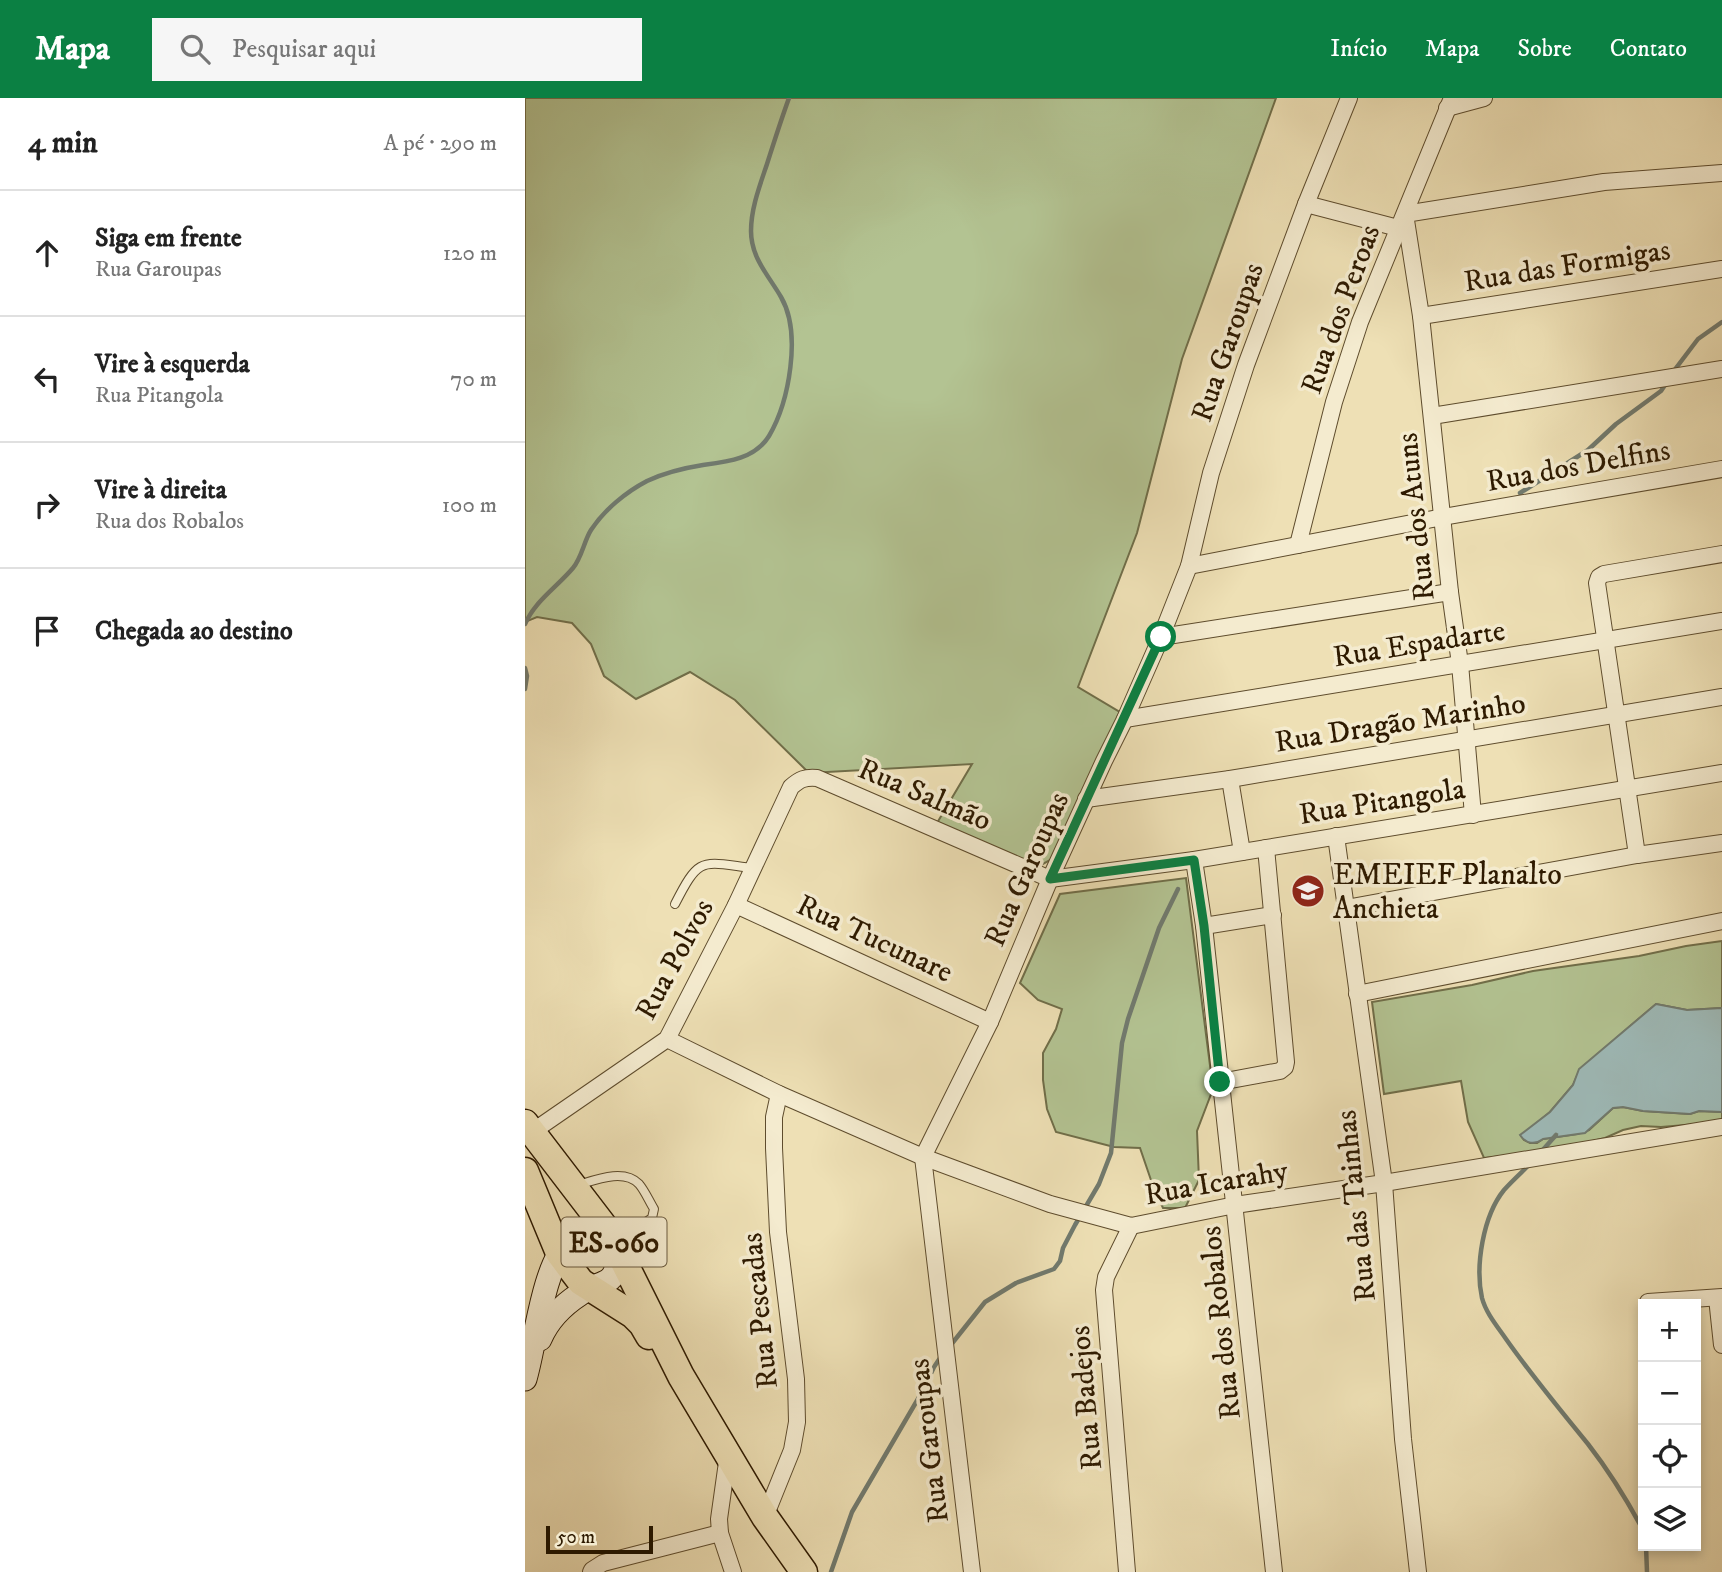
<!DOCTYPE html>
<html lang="pt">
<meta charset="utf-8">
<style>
body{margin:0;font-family:"IM FELL DW Pica",serif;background:#f6f6f6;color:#222}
.controls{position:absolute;right:21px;bottom:21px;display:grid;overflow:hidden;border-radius:0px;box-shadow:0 4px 10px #0003}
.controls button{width:63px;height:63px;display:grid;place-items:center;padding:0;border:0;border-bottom:2px solid #e0e0e0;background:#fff;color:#222;font:35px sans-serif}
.scale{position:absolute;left:21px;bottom:18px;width:107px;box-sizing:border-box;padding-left:7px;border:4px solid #2e1a00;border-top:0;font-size:19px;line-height:24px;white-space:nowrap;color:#2e1a00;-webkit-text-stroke:5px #f4ebcf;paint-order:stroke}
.stop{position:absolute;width:21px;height:21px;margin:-16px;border:5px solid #0b8043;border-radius:50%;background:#fff}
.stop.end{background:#0b8043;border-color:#fff;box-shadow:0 2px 7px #0008}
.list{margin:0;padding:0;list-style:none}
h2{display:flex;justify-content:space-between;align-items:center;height:91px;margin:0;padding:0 28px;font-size:30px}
h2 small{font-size:23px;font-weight:400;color:#767676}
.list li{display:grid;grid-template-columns:46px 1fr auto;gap:21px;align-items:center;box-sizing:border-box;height:126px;padding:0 28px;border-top:2px solid #e0e0e0}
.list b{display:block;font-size:26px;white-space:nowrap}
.list p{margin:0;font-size:23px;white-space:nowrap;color:#767676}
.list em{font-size:23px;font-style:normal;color:#767676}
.icon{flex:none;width:38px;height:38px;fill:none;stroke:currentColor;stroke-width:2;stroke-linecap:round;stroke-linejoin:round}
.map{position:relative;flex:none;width:1197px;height:1474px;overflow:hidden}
header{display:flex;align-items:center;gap:42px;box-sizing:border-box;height:98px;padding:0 35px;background:#0b8043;color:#fff}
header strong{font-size:33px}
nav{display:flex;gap:38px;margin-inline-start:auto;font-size:24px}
.search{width:490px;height:63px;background:#f6f6f6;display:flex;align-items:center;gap:18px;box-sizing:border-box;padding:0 24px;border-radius:0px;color:#767676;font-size:26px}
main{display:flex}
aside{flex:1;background:#fff}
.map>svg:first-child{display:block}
.green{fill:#b3c392;stroke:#706e49;stroke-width:2}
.water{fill:#9ebab8;stroke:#717a6e;stroke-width:2}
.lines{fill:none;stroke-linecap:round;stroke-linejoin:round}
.stream{stroke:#717a6e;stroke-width:4.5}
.lane-casing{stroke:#5e4c2d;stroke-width:10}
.street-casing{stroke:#5e4c2d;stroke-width:18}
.secondary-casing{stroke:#2e1a00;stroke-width:25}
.primary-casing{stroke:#2e1a00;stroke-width:29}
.lane{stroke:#f4ebcf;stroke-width:8}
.street{stroke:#f4ebcf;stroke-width:16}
.secondary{stroke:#f4ebcf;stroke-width:23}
.primary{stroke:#eee0b5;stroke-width:26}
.route{stroke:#0b8043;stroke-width:9}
.labels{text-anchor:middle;stroke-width:7;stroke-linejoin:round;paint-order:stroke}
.shield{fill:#f4ebcf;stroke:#69593e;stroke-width:2}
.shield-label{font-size:28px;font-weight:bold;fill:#2e1a00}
.street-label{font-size:30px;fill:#2e1a00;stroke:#f4ebcf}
.poi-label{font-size:30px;fill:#2e1a00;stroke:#f4ebcf;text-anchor:start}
</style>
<header>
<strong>Mapa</strong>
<div class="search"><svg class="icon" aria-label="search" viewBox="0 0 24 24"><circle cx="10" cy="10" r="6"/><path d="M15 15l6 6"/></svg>Pesquisar aqui</div>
<nav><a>Início</a><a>Mapa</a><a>Sobre</a><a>Contato</a></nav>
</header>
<main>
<aside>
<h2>4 min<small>A pé · 290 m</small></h2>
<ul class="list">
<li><svg class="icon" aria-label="ahead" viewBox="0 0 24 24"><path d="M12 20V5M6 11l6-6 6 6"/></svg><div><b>Siga em frente</b><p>Rua Garoupas</p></div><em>120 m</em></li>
<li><svg class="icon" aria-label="left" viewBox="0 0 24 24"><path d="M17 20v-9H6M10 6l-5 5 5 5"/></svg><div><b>Vire à esquerda</b><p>Rua Pitangola</p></div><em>70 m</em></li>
<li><svg class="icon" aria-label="right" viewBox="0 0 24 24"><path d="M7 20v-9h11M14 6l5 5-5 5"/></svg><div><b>Vire à direita</b><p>Rua dos Robalos</p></div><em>100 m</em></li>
<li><svg class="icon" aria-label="arrive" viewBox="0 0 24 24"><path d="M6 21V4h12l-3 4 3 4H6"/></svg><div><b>Chegada ao destino</b></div></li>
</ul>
</aside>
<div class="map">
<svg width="1197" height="1474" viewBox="0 0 1197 1474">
<rect width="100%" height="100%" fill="#eee0b5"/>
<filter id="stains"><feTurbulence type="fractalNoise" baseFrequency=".00286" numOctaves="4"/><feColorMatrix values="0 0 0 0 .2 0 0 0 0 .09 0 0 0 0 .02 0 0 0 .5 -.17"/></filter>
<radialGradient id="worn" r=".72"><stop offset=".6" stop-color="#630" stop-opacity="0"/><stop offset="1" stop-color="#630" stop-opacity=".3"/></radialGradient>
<!-- green -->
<g class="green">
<path d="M0,0H751L657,261L612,435L553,589L598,616L529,760L516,767H503L412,725L447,666L284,675L210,602L165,574L111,601L79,578L66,546L47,525L12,519L0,524Z"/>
<path d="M661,780L688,991L672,1033L674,1082L660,1110H638L628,1088L615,1050L589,1049L531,1034L522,1011L518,982V955L531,931L537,911L513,902L495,885L535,796Z"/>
<path d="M1197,843V910L1162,912L1131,906L1055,971L1048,987L1025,1014L996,1038L999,1042L1005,1045H1012L1018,1041L1052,1036L1064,1032L1088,1010L1098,1009L1118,1013L1165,1016L1174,1013L1197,1014V1024L1136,1029L1116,1028L1098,1032L1080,1040L1026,1053L959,1060L943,1024L936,983L859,996L847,904L947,887L1008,873L1114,858L1161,848Z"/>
</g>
<!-- water -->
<path class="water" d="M1131,906L1162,912L1197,910V1014L1174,1013L1165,1016L1118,1013L1098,1009L1088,1010L1060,1035L1018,1041C1010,1047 1001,1046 995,1037L1025,1014L1048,987L1054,971Z"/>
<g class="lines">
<!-- stream -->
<g class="stream">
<path d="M1148,274L1173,241L1197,224"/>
<path d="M995,395L1063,352L1091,326L1136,293L1142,284"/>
<path d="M0,526C10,503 32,489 48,470C57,459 59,443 66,432C79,412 101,394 122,383C139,375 159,370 178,367C202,364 230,361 244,338C264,304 277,235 256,199C244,178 226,160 226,133C226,110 235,87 242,66C249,44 256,22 264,0"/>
<path d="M0,570L2,578L0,591"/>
<path d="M1016,1054L1031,1037"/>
<path d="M1005,1066C997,1074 987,1083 979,1092C958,1118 950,1168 957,1200C961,1215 972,1228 981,1241C1007,1278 1035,1312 1063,1346C1084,1373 1102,1402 1118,1432"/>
<path d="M425,1248L460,1204L491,1185L529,1171L535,1163L538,1150L550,1127L574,1086L586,1055L597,945L603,921L634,830L653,791"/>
<path d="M1121,1448L1122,1474"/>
<path d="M306,1474L327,1414L397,1294L409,1269L417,1257"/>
</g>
<defs>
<g id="lane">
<path d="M150,806C175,757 176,764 228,770"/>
<path d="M53,1087C70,1082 99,1070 114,1086C120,1093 124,1103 129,1111L127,1120L92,1143"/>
</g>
<g id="street">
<path d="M922,10L959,0"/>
<path d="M781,106L873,130"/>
<path d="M896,218L1197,171"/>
<path d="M907,318L1197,271"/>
<path d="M773,447L809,304L835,224L927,0"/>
<path d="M664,468L918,419L1197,371"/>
<path d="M636,539L925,494"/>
<path d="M600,621L1197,523"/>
<path d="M705,681L717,754"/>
<path d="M561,701L705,681L1197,599"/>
<path d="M948,717L935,566L925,494L896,218L880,116L1079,84L1197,75"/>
<path d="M811,738L859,1085L878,1341L893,1474"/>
<path d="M1112,757L1072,485L1074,479L1079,476L1197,456"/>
<path d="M669,762L679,828L749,1474"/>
<path d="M211,807L465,924"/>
<path d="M821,810L1112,757L1197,745"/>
<path d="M679,828L748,817"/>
<path d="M832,896L1197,823"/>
<path d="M142,941L254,996L398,1059L525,1106L606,1128L710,1107L859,1085L1197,1029"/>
<path d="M695,984L755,973L760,969L761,964L741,750"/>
<path d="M7,1034L142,941L211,807L266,689C275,681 280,679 292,680L525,781L669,762L1197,675"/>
<path d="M1192,1200L1197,1247"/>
<path d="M1123,1204L1197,1199"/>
<path d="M203,1357L194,1421L195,1435L208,1474"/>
<path d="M240,1419L267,1352L272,1324L271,1281L253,1134L249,1050V1019L254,996"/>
<path d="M66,1474L67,1472L78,1465L195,1435"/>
<path d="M447,1474L398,1059L465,924L525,781L579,663L600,621L636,539L664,468L686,375L721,267L781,106L824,0"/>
<path d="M602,1474L579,1192L581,1179L606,1128"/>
</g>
<g id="secondary">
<path d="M15,1241C23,1222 38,1207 55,1196C77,1181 92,1191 93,1155"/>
<path d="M0,1281C10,1248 18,1167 43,1145C56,1135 70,1134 85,1136"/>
</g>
<g id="primary">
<path d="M0,1025L85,1136L156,1278L240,1419L279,1474"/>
<path d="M0,1073L34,1155L46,1171L56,1184L108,1217L117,1226L124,1238"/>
</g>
</defs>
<!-- lane casing -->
<use href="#lane" class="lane-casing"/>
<!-- street casing -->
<use href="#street" class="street-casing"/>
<!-- secondary casing -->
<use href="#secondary" class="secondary-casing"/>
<!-- primary casing -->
<use href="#primary" class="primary-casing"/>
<!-- lane -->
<use href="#lane" class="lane"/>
<!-- street -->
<use href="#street" class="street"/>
<!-- secondary -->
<use href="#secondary" class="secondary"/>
<!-- primary -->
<use href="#primary" class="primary"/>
</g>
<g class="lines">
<!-- route -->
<path class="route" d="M636,539L525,781L669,762L679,828L695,984"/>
</g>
<!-- icons -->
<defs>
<symbol id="school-disc" viewBox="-11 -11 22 22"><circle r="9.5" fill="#8f2418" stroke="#f4ebcf"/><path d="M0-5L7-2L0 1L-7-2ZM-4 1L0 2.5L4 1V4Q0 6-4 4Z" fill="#fff"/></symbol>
</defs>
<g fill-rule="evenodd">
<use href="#school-disc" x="764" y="774" width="38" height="38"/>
</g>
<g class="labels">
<!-- shield labels -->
<rect class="shield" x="36.5" y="1119.5" width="105" height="49" rx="5"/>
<g class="shield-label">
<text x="89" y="1154">ES-060</text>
</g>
<!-- street labels -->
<g class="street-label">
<text transform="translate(1042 167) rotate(-9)" y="10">Rua das Formigas</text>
<text transform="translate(815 211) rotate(-70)" y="10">Rua dos Peroas</text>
<text transform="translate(702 244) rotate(-71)" y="10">Rua Garoupas</text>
<text transform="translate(1053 367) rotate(-10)" y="10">Rua dos Delfins</text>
<text transform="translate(890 419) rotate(-96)" y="10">Rua dos Atuns</text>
<text transform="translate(894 545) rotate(-9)" y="10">Rua Espadarte</text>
<text transform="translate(875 624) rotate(-9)" y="10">Rua Dragão Marinho</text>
<text transform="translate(400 696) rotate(23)" y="10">Rua Salmão</text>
<text transform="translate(857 703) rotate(-9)" y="10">Rua Pitangola</text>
<text transform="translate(501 771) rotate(-66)" y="10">Rua Garoupas</text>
<text transform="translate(350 840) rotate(25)" y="10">Rua Tucunare</text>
<text transform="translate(149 861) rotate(-62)" y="10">Rua Polvos</text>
<text transform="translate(691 1084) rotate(-10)" y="10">Rua Icarahy</text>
<text transform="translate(830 1108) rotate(-96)" y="10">Rua das Tainhas</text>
<text transform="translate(234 1213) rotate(-96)" y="10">Rua Pescadas</text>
<text transform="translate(695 1225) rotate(-96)" y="10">Rua dos Robalos</text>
<text transform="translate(560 1300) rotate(-95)" y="10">Rua Badejos</text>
<text transform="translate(403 1343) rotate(-97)" y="10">Rua Garoupas</text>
</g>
<!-- poi labels -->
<g class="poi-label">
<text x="808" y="786">EMEIEF Planalto<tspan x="808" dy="34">Anchieta</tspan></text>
</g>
</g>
<rect width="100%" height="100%" filter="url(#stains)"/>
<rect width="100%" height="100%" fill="url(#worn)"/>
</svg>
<div class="controls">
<button>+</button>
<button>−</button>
<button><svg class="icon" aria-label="locate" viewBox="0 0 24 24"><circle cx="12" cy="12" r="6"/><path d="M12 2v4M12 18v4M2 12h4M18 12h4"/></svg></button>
<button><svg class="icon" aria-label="layers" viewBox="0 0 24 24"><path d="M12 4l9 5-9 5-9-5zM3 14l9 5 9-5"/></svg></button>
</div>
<div class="scale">50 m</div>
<div class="stop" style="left:636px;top:539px"></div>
<div class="stop end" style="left:695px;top:984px"></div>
</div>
</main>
